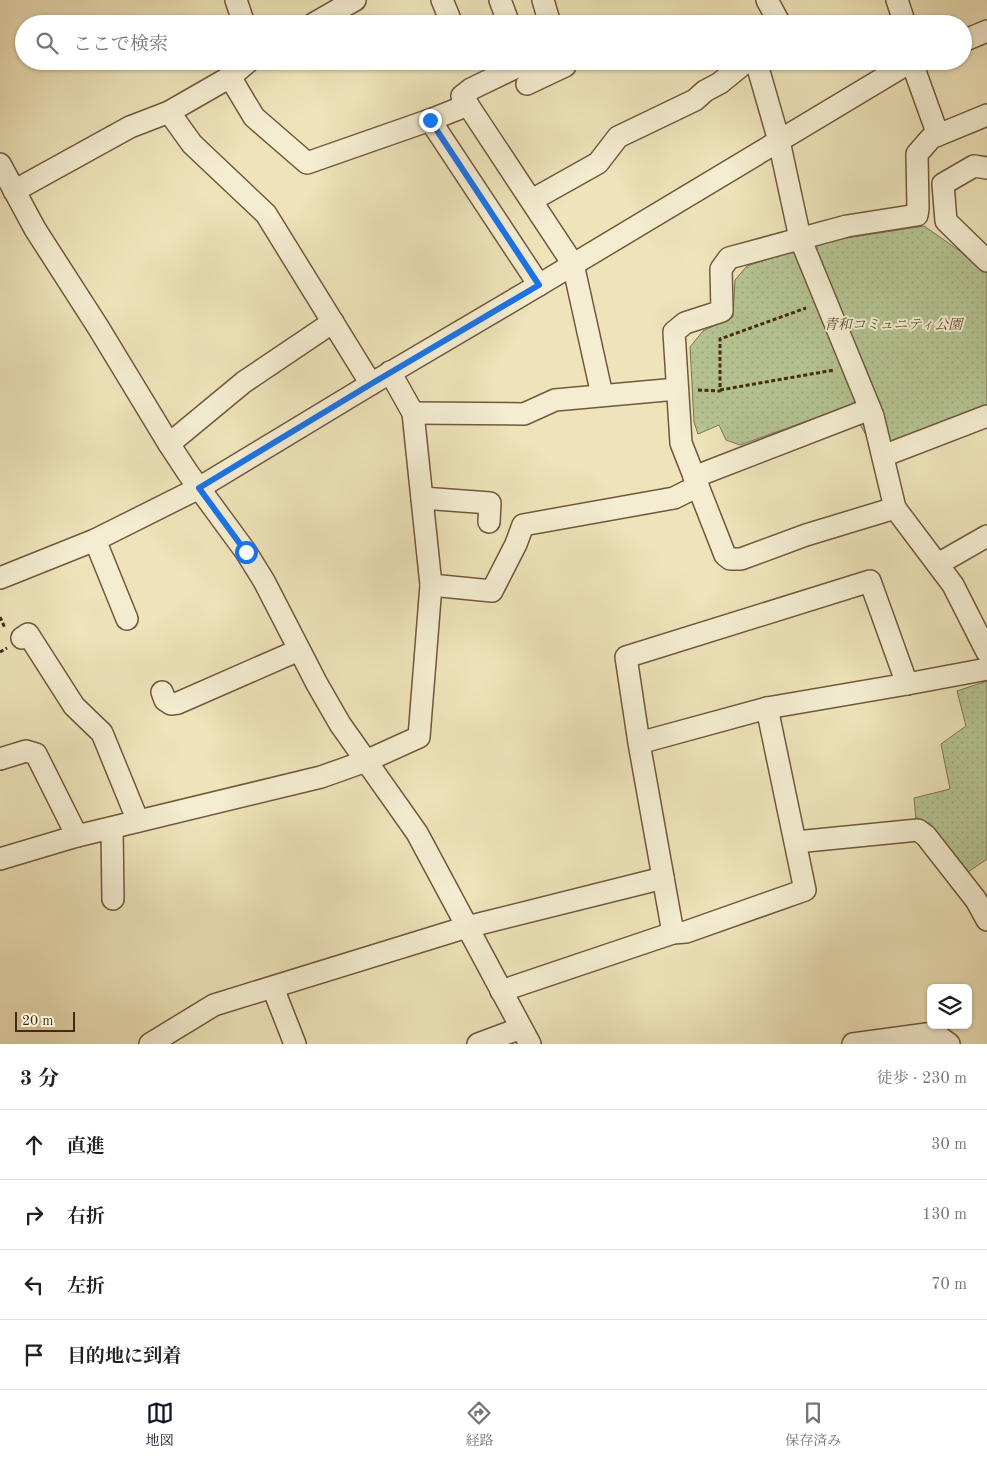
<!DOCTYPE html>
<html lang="ja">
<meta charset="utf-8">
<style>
body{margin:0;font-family:"Old Standard TT","Noto Serif JP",serif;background:#f2f2f2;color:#202124}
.controls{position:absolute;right:15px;bottom:15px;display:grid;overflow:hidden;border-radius:8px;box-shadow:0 1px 4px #0004}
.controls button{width:45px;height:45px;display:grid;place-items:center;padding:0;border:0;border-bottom:1px solid #e0e0e0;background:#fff;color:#202124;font:25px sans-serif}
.scale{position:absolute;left:15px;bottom:12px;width:60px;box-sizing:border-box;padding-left:5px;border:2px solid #472913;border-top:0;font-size:14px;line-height:18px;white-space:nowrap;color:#472913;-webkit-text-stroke:4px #f4edd2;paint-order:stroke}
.stop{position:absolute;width:15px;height:15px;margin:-11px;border:4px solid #1a73e8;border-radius:50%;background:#fff}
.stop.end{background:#1a73e8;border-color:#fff;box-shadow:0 1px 5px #0008}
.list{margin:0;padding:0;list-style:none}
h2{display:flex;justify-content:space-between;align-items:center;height:65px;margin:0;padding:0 20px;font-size:21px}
h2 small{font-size:16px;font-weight:400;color:#757577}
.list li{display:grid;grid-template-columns:32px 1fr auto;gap:15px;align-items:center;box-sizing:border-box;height:70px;padding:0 20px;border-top:1px solid #e0e0e0}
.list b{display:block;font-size:19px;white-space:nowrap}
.list em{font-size:16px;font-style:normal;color:#757577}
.icon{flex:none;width:28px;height:28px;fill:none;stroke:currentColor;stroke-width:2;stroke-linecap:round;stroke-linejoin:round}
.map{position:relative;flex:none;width:987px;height:1044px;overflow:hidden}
.search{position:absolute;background:#fff;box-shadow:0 1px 4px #0004;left:15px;right:15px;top:15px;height:55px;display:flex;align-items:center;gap:12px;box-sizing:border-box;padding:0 18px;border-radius:28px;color:#757577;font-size:19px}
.sheet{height:345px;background:#fff}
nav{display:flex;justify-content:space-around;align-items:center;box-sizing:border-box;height:70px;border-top:1px solid #e0e0e0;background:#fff;font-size:14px;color:#757577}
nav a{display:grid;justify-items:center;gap:2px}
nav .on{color:#111827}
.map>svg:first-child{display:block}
.park{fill:url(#park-dots);stroke:#7e7652}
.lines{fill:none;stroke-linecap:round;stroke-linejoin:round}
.minor-casing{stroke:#71583c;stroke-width:24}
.path{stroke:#472913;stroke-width:3;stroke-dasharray:4 2.5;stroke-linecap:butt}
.minor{stroke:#f4edd2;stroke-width:21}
.route{stroke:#1a73e8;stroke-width:6}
.labels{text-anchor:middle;stroke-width:4;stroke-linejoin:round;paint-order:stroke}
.park-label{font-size:14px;font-style:italic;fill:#625033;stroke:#f4edd2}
</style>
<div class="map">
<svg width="987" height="1044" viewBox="0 0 987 1044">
<defs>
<pattern id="park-dots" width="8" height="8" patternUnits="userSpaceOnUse" patternTransform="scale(1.25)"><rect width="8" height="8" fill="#b5c492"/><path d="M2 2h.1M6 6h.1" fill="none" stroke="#9da87d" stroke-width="1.8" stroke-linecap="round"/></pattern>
</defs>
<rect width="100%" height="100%" fill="#eee3b9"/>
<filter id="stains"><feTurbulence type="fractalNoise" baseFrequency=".004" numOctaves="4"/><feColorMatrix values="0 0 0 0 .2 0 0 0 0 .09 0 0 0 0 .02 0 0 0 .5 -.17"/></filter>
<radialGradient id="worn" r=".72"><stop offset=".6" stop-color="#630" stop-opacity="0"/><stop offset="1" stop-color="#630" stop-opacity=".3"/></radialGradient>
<!-- park -->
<g class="park">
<path d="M924,226L987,270V411L876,452L849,406L740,445L726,440L719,425L698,434L694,422L690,347L703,331L733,317L735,280L747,266L821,242Z"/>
<path d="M987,681V859L968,872L930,823L916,820L914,798L950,789L941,744L966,726L957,691Z"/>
</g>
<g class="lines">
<defs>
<g id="minor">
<path d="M236,0L244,24"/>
<path d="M442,0L452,24"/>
<path d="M500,0L509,24"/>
<path d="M543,0L550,24"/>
<path d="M767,0L780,24"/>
<path d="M897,0L905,24"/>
<path d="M313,24L355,0"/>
<path d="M963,41L987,31"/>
<path d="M529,61L471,89L462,96L573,264L602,395"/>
<path d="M756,61L779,141L800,238L873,416L895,508"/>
<path d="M915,61L916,74L938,135"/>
<path d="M230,77L254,117L307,163L430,120L468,105"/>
<path d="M527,84L565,66L563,61"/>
<path d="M169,112L192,144L266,214L371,384"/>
<path d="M987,115L931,138L917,154L918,209L917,215L847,226L729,258L721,269L722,311L685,323L674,332L681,443L725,555L730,559H741L806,535L895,508L953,585L987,652"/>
<path d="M430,120L539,285"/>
<path d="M0,164L35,229L98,327L169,444L188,473L246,552L264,581L317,684L340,724L417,833L530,1044"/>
<path d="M987,168L974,166L943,184L946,221L987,261"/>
<path d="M14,191L130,127L169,112L230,77L249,61"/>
<path d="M532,200L598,163L618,137L695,100L705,91L720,83L747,61"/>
<path d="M413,413L524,414L555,400L677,389"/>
<path d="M169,444L244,382L333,322"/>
<path d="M883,456L987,416"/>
<path d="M694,477L870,409"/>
<path d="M422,498L490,503L489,522"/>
<path d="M95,540L127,619"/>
<path d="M938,564L987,536"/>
<path d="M0,578L95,540L199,488L371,384L539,285L912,61"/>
<path d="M431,585L492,591L516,544L523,525L674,498L698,486"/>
<path d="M22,638L28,634L74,706L102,733L138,821"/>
<path d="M907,684L987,669"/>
<path d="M162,692L165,700L171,704L178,703L299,650"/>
<path d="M639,743L767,708L907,684L870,581L626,657L639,743L673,933"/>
<path d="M0,759L26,751L36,754L77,836"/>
<path d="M112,828L113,899"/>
<path d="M796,842L918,830L926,836L976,900L987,920"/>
<path d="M0,859L77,836L321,777L366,761L419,737L431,585L413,413L390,372"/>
<path d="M273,988L295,1044"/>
<path d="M501,991L673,933L686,932L805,890L767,708"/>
<path d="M150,1044L214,1005L467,927L663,878"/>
<path d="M478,1044L521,1028"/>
<path d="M853,1044L934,1033L949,1044"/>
</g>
</defs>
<!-- minor casing -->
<use href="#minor" class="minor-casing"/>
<!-- path -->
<g class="path">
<path d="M698,390L720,391V339L806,308"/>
<path d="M720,390L834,370"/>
<path d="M0,617L5,628"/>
<path d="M0,652L7,648"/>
</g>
<!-- minor -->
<use href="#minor" class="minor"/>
</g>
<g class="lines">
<!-- route -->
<path class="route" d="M246,552L199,488L371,384L539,285L430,120"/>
</g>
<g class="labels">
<!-- park labels -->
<g class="park-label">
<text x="893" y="329">青和コミュニティ公園</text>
</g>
</g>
<rect width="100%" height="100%" filter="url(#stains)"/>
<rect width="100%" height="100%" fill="url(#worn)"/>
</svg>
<div class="controls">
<button><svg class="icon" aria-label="layers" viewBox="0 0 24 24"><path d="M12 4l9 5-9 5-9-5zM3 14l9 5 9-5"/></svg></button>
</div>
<div class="scale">20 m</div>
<div class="stop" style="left:246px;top:552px"></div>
<div class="stop end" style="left:430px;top:120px"></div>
<div class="search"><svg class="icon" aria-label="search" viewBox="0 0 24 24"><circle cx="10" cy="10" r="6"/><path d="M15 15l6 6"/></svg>ここで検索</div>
</div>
<section class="sheet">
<h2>3 分<small>徒歩 · 230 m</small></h2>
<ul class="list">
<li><svg class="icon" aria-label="ahead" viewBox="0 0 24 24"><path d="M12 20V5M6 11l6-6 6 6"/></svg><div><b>直進</b></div><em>30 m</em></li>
<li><svg class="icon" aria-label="right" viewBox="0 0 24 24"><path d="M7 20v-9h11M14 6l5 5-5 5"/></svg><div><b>右折</b></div><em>130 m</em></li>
<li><svg class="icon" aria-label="left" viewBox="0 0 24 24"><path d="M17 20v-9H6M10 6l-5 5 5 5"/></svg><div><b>左折</b></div><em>70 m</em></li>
<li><svg class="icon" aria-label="arrive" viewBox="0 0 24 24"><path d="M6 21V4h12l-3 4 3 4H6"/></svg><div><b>目的地に到着</b></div></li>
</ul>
</section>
<nav>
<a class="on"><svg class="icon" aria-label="map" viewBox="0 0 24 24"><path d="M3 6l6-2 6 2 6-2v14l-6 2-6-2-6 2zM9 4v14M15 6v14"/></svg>地図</a>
<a><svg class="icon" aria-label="directions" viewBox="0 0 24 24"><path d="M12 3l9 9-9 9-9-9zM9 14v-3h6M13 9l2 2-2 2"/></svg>経路</a>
<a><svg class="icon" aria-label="saved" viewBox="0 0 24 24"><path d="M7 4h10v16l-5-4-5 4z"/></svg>保存済み</a>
</nav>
